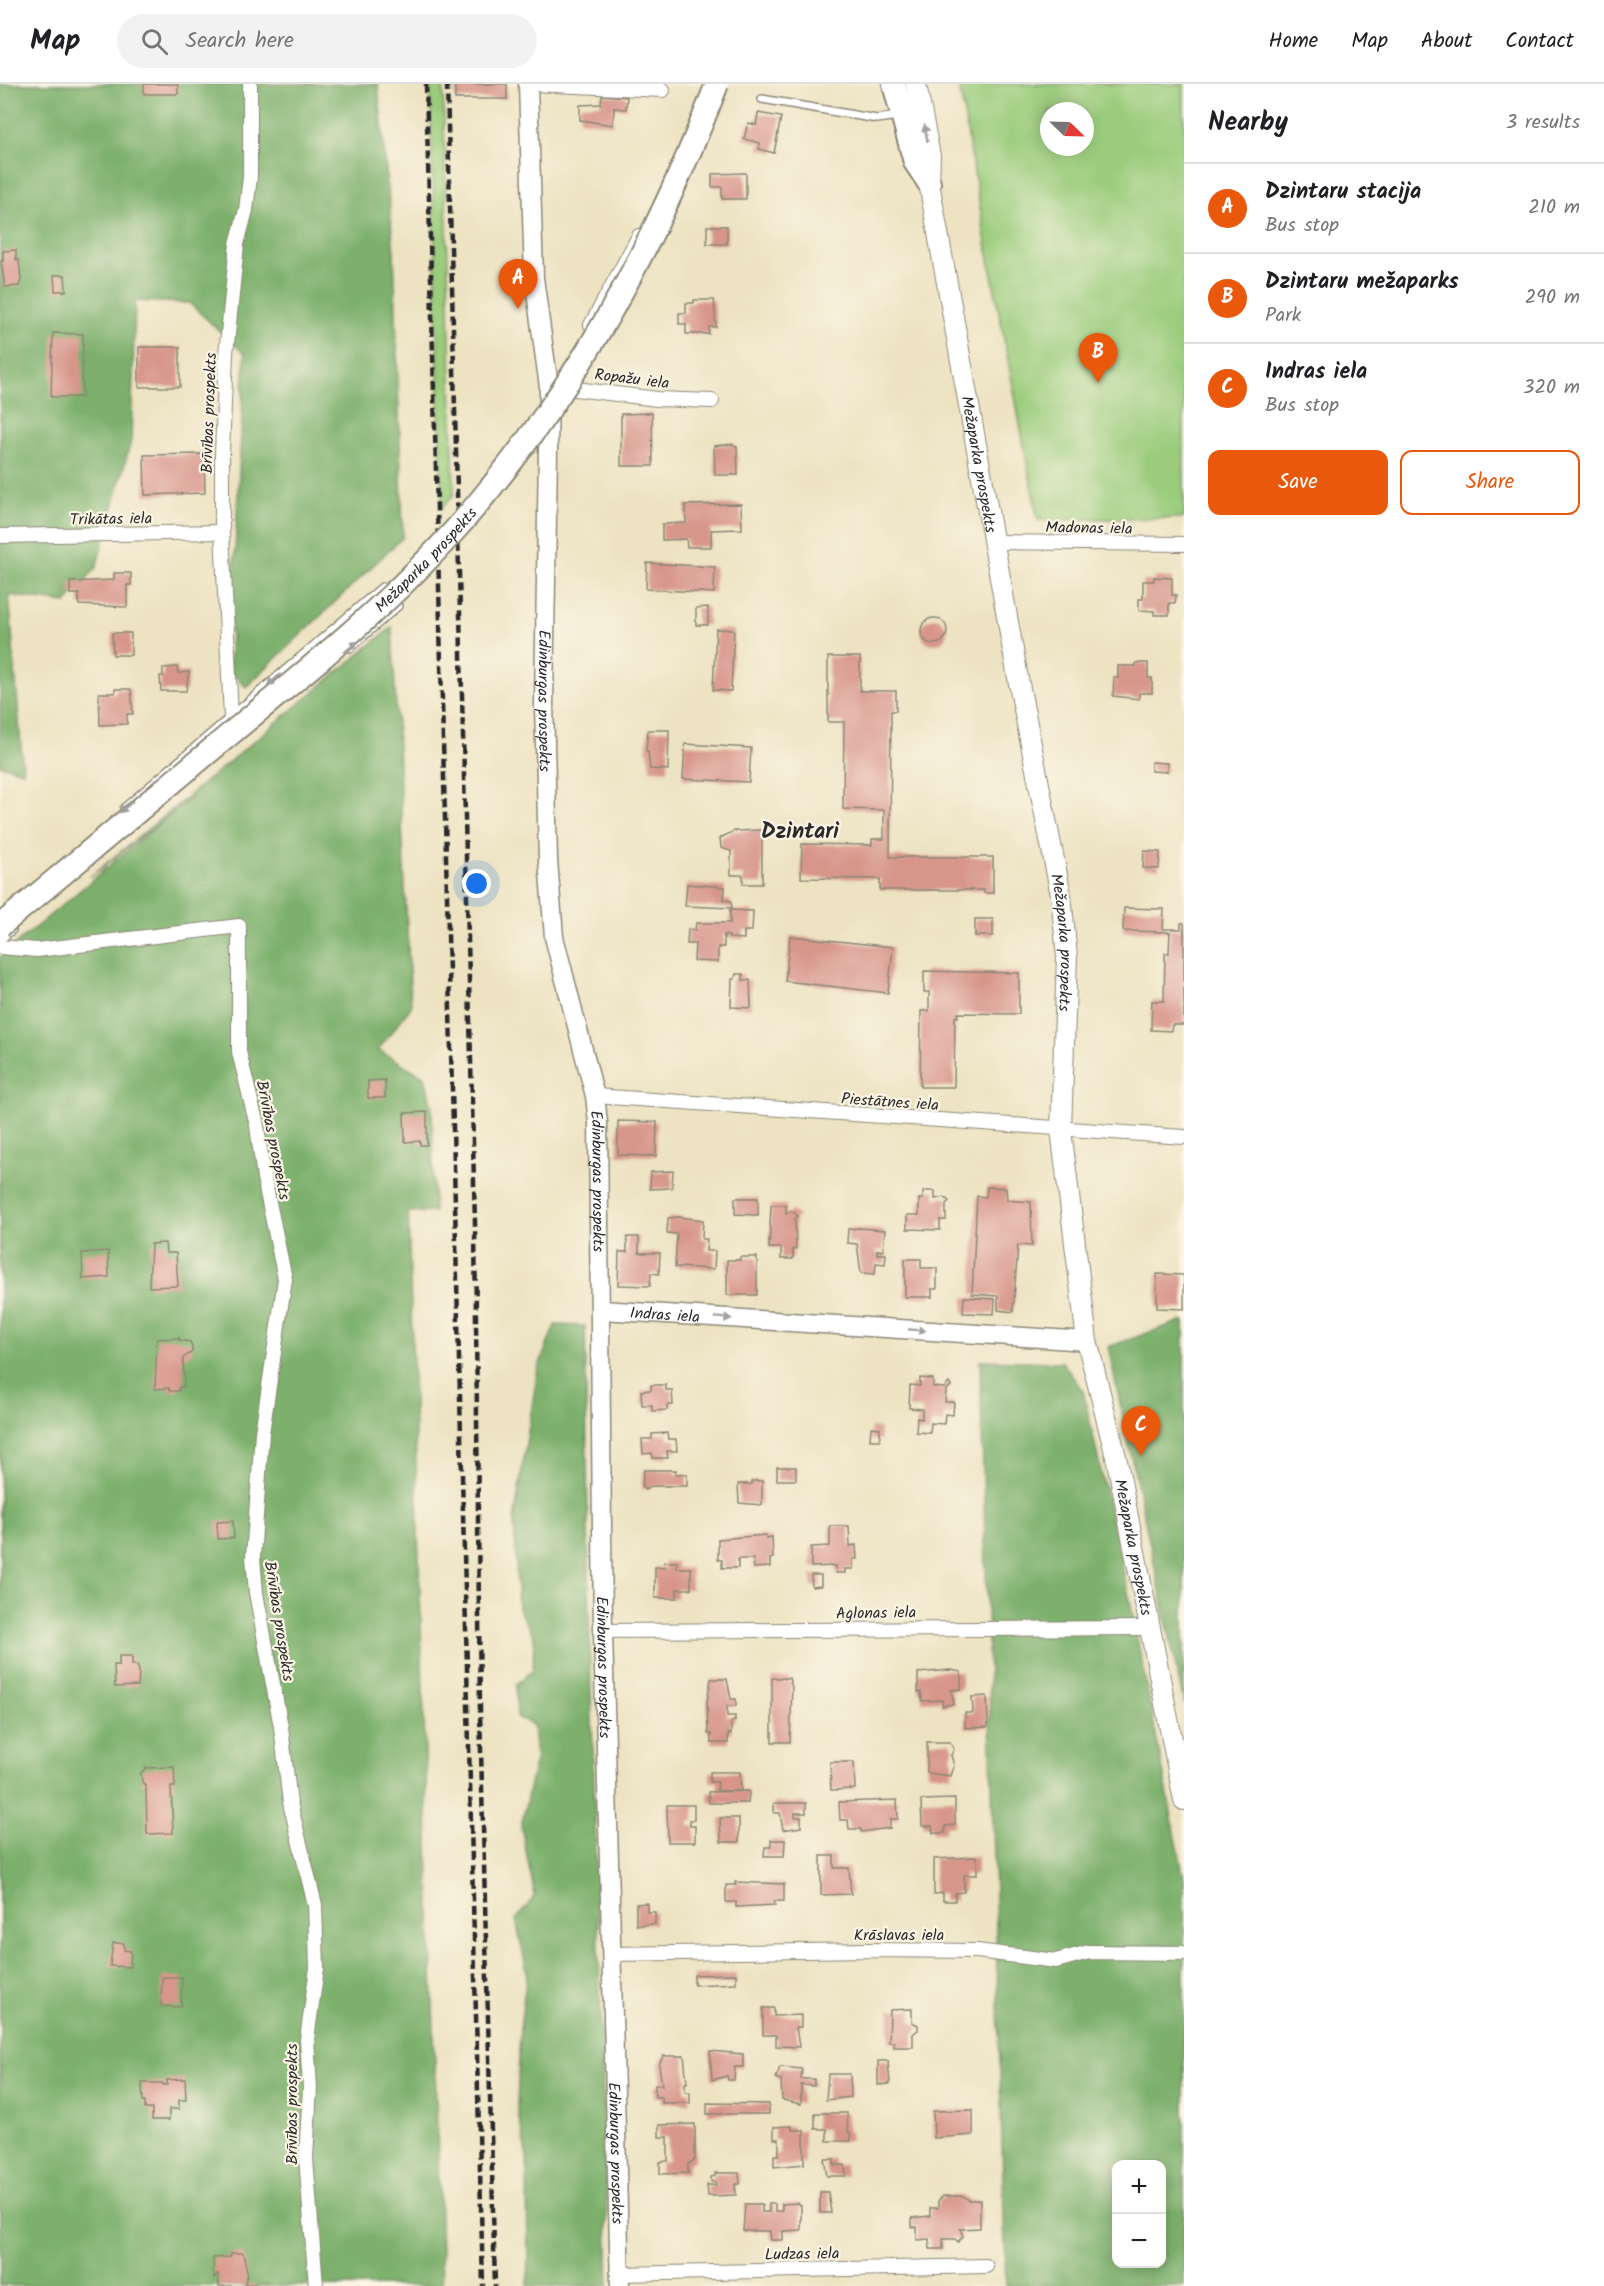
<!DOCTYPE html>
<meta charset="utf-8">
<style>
body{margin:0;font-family:Kalam,sans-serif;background:#f2f2f2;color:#202124}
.controls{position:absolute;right:18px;bottom:18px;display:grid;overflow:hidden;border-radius:12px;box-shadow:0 3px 15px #0003}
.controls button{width:54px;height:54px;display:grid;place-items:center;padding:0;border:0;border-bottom:2px solid #e0e0e0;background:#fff;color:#202124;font:30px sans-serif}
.compass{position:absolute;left:1040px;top:18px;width:54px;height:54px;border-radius:50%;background:#fff;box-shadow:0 3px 15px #0003;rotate:113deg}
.you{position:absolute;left:477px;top:800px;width:21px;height:21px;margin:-15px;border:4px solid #fff;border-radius:50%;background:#1a73e8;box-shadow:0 0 0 9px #1a73e833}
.badge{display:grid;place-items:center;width:39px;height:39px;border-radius:50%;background:#ea580c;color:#fff;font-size:20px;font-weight:700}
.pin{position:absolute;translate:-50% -50px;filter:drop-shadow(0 2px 3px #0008)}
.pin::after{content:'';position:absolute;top:32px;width:21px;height:18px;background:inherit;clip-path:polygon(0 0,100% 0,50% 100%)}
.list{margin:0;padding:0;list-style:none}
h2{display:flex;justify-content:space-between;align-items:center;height:78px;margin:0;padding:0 24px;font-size:26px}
h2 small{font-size:20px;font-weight:400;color:#757577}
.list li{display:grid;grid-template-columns:39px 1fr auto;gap:18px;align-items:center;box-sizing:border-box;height:90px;padding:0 24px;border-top:2px solid #e0e0e0}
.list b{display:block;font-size:22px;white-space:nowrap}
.list p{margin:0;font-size:20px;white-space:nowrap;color:#757577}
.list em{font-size:20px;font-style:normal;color:#757577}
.actions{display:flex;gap:12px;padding:18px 24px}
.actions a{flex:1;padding:14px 0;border:2px solid #ea580c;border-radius:12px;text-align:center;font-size:21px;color:#ea580c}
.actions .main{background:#ea580c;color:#fff}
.icon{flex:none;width:33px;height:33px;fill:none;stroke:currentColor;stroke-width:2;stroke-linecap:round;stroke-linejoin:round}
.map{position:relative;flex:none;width:1184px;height:2202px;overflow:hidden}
header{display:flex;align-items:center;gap:36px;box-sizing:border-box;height:84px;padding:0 30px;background:#fff;border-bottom:2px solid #e0e0e0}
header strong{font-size:28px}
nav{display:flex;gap:33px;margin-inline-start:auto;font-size:21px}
.search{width:420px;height:54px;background:#f2f2f2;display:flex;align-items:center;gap:15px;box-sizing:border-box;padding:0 21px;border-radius:33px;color:#757577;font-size:22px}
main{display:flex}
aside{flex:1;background:#fff}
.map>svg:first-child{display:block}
.green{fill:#9acc7c;stroke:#627c54;stroke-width:1.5;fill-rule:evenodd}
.forest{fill:#7bb06c;stroke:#536e4c;stroke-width:1.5;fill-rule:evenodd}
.building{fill:#d8968b}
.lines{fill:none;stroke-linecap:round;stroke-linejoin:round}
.service-casing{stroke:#8c8776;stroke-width:10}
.minor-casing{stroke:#8c8776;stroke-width:16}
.tertiary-casing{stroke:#8c8776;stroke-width:21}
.secondary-casing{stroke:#8c8776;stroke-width:22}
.primary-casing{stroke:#8c8776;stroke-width:26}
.service{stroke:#fff;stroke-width:7}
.minor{stroke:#fff;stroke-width:14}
.tertiary{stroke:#fff;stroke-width:18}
.secondary{stroke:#fff;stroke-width:20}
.primary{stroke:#fff;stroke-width:22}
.rail{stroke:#2b2b2b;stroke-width:4.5;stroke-dasharray:9 4.5;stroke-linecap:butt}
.primary-bridge-casing{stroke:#8c8776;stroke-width:26;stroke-linecap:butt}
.primary-bridge{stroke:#fff;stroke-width:22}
.oneway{fill:#a0a0a0}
.labels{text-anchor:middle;stroke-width:4.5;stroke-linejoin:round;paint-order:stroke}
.street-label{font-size:16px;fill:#2b2b2b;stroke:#fcf5e5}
.district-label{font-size:22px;font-weight:bold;fill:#2b2b2b;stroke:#fcf5e5}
</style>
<header>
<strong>Map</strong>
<div class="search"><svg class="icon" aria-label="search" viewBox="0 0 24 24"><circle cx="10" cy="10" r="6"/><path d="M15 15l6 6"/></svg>Search here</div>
<nav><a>Home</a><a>Map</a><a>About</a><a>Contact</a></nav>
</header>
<main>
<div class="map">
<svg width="1184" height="2202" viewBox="0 0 1184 2202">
<rect width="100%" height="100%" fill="#fcf5e5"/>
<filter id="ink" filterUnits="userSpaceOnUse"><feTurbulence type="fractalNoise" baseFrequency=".0167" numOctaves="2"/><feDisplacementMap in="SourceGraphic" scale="12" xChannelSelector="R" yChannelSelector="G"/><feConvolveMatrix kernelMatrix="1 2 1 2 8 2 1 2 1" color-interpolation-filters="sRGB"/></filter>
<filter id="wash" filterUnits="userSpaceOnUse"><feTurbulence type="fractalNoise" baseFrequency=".008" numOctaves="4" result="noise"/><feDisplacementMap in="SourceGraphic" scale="24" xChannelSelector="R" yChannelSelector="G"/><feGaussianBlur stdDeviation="1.35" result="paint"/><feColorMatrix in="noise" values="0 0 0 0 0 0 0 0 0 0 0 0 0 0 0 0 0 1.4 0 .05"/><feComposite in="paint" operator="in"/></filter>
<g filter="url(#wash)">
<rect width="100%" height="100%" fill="#ede3c2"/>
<!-- green -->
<g class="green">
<path d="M430,0H443L454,410L442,424Z"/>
<path d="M959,0H1184V434L1038,436L987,164ZM1049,27H1085V63H1049Z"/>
</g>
<!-- forest -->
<g class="forest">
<path d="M0,0H378L394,169L403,453L246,603L229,587L245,270L189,219L135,217L131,357L96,484L66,519L9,511L23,687L0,681Z"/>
<path d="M392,543L411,923L378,966L425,993L432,1024L434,1128H408L442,2202H0V873L193,712L90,793Z"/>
<path d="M1184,1236V1620L1108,1263Z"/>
<path d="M555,1241L585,1242L590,1572L609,2202H528L527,2073L517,2025L520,1945L527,1888L516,1836L535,1812L521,1742L536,1673L533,1641L517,1633L516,1600L533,1586L534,1553L518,1524L514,1436L538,1285Z"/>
<path d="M980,1276L1062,1278L1083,1307L1130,1517L1184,1795V2202H1006ZM1116,2080H1162V2180H1116Z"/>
</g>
<g id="blocks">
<!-- building -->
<g class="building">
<rect x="144" y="0" width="34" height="10"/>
<rect x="455" y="0" width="52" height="15"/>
<path d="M602,11L627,13L626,25L614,24L613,41L580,36V21L601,20Z"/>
<path d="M758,29L781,33L774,69L759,65L760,59L744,55L748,39L756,41Z"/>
<path d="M746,89V115H722V103H712V90Z"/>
<rect x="707" y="142" width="20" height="18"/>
<path d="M16,166V176H19L21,196L19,202L5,203L1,177H3V167Z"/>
<path d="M54,191H65L66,207H55Z"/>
<path d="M694,216H714L716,243H709V250H686V240H679V229H686V219H694Z"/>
<path d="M53,249L83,250L82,313H51Z"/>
<rect x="139" y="263" width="41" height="40"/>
<path d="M652,329L653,382H621V330Z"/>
<path d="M733,360L737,363L738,391H715L714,362Z"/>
<path d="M204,370L205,409L145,411L144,371Z"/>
<path d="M741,420L742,445L711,446V463H687L686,455L662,456V440L686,439L685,421Z"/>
<path d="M647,479L715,483L714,509L646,505Z"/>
<path d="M114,489H131V501H127V523L79,521V510H70V498L114,496Z"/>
<path d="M1154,493L1172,494V511H1176L1175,519H1169V531H1154V527L1139,526V515H1143V497H1154Z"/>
<path d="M708,523V541H696V524Z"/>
<circle cx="934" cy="547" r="13"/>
<path d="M716,545L734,546L731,607L713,606Z"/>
<path d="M112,549H131V571H113Z"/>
<path d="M828,573H860V607H896V627H891L890,773H993V809H984V806H880V795L801,794L802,760L872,761V755H884V726L843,725L844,638H828Z"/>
<path d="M1136,579H1148V594H1152V609H1139V615L1113,612L1114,593L1118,594V582H1136Z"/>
<path d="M177,583L178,589L189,588L186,607H161L160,592H163V584Z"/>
<path d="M115,605H131L133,630H127V640L100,641L99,609H115Z"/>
<path d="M648,646H669L668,686L650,685L648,667H646Z"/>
<path d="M685,660L751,664L749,698L683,695Z"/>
<path d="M1151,678L1167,679V688L1151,687Z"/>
<path d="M762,746V800H743V791H731V767L721,764L720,754L734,747Z"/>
<path d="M1144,767L1160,768L1159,785L1143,784Z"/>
<path d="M687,800L725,803L724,816L731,817L732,824L685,822Z"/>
<path d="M1124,824L1164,825L1163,845H1181V839H1184V941H1172L1171,947L1151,946L1152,917H1164L1165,869H1169L1170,848L1123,847Z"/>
<path d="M730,826L753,827L752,847H744V855L729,854V852L724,851V863H718V878L694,877L695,860H687L688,845L695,846L696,839H730Z"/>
<rect x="975" y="835" width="18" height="17"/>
<path d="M790,852L893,863L888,909L785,897Z"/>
<path d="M924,887L1019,889V930L958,929V933H955L954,1003H920L921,927H929V908H924Z"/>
<path d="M736,890H743V896H750L751,924L731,923L732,895H735Z"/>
<path d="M385,996V1014H368V997Z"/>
<path d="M427,1028V1061H420V1057L405,1058L404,1029Z"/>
<path d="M618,1037L657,1038L656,1072L618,1071Z"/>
<path d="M673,1087L672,1104L650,1105L651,1088Z"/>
<path d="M987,1103L1006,1104L1007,1116L1031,1118L1032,1162L1018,1161L1013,1228L998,1226V1212L972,1210L977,1112L986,1113Z"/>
<path d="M923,1107H935V1115L944,1113L949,1117L946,1120V1136H940V1146L907,1145V1131H919V1115H923Z"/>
<path d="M735,1114H758V1131L735,1130Z"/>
<path d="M771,1121H786V1130L792,1127L798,1132L795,1135L796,1165H793V1175H781V1164H769Z"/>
<path d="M678,1133L703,1136L702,1155H707L706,1167H715L714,1185L675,1183L677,1150L667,1149L668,1134Z"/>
<path d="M859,1144L885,1146L883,1167L877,1166V1170H886L885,1180L876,1179L875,1190L861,1189L857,1160L847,1159L848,1145Z"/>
<path d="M627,1153H639V1169H660L659,1190L651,1189L650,1202L618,1201L619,1168H627Z"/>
<path d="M165,1159L166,1169H176L178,1202L149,1203L151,1160Z"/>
<path d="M108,1167L109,1193L83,1195L82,1169Z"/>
<path d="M740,1173H757V1211H727V1176H740Z"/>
<path d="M905,1175H921V1184H937V1205H932V1213H905Z"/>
<path d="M1157,1190L1184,1191V1225L1157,1224Z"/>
<path d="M964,1213L995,1215L994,1230L963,1229Z"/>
<path d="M179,1254V1256L190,1258L192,1263V1268L183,1274L184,1303H179V1307H169V1304L155,1305L157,1255Z"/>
<path d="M920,1294L933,1295V1303L944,1304L949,1299L951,1302L946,1306L945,1318H954L953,1331L945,1330L944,1340L931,1339L930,1349L916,1348L917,1334L922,1335V1325L909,1324L910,1301L920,1302Z"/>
<path d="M651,1301H666V1306H672L673,1321H667V1326L652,1327V1321H642L641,1307L651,1306Z"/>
<path d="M871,1343L880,1344V1356H870Z"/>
<path d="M667,1349L668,1355H676L677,1367H667L668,1374H653L652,1369L643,1370L642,1355H652V1350Z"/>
<rect x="777" y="1383" width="19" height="13"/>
<path d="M644,1386H676L675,1390H687V1402H652L645,1406L642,1403Z"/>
<path d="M752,1397H762V1421L739,1419L738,1400H752Z"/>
<path d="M233,1437L234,1454L218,1455L217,1438Z"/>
<path d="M830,1442H849L850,1462L856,1461L857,1475H853V1485H845V1489H836L835,1482L811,1483V1463L830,1462Z"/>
<path d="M766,1451V1454L772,1453L773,1474L770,1475V1483L754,1484L753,1475H738V1484H722V1476H718V1455Z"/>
<path d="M664,1478H677V1484H691V1505H677V1514H655V1483L665,1484Z"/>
<path d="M811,1491H821V1502L812,1503Z"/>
<path d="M119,1572H132V1581H137L139,1587L138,1602L115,1603L114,1581H119Z"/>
<path d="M951,1586L961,1588V1605L951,1606L954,1620L942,1622V1616L922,1617L921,1608H918V1589Z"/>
<path d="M772,1594H789L792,1603L790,1658H772Z"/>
<path d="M711,1595H727L731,1615H736V1622H727V1632H735V1636L731,1639V1650H728V1659H711V1650H708L707,1618Z"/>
<path d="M987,1612L988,1643L965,1644V1629H973L972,1613Z"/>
<path d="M927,1658H950L954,1665L951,1671L954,1682L951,1692L927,1689Z"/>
<path d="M830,1678H854L855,1705L831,1706Z"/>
<path d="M174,1683L175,1703H171L173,1749L147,1750L146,1703L142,1698L141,1689L146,1684Z"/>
<path d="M710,1688H740L741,1707H717L718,1698H710Z"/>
<path d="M749,1707L748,1719H709L708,1708Z"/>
<path d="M955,1715V1741L945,1742V1749H933L932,1742H922L921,1716Z"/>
<path d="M897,1716L898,1735H890V1744L861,1748V1745H849L848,1736H840L839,1718Z"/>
<path d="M774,1719H806V1729H795V1733H801V1743L783,1746L780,1729H774Z"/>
<path d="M667,1721H694V1736H690V1742H695V1758H668Z"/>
<path d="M720,1734H739V1758H721Z"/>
<path d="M771,1756H785L784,1772H764L765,1763H771Z"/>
<path d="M821,1772H834V1784H849L851,1810L821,1811Z"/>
<path d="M977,1773V1791H964V1808L955,1809V1817H943V1809L934,1810V1775Z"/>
<path d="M735,1798L784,1800V1817H774L775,1821L736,1823V1818H726V1801H736Z"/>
<path d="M647,1819V1828H655V1840L636,1841V1820Z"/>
<path d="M113,1859H124V1866L131,1867L130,1883L110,1882Z"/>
<path d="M736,1890V1899L694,1901V1891Z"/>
<path d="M162,1893H182L181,1923L161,1922Z"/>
<path d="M763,1924H774V1932L801,1931V1943H796L799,1963L776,1962V1951H763Z"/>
<path d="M912,1925V1938L918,1941V1946L913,1950V1963H894V1958H889L890,1926Z"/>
<path d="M710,1967L743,1970V1983H735L734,1996H728L727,1992L712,1996Z"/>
<path d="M663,1972H684L687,1999H685V2008H690V2019H662V2013H655V2001H662L659,1981Z"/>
<path d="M878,1977H888L890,2000L878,2001Z"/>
<path d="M780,1983L802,1985L801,1995H814V2002L801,2001V2020L782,2016L781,1996L776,1994Z"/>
<path d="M828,1990H850L851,2013L826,2016Z"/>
<path d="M185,1995L186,2016H179V2025H169V2036H152V2025H145V2017H143L142,1999H163V2001H167V1996Z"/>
<path d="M707,2019L769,2020V2030H707Z"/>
<path d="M973,2026V2051L934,2054L933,2027Z"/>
<path d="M815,2029H847L848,2048H850L851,2057H827V2045H815Z"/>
<path d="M695,2040V2076L688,2080V2089L660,2090V2078L668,2077V2053H659V2041Z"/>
<path d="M792,2042V2046H804V2080L774,2083V2071H779V2055H774V2043Z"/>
<path d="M824,2075H834V2081H845L846,2092H827Z"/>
<path d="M715,2089H739L740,2100H735L736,2111L708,2112L707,2101H716V2098H711V2093L715,2092Z"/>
<path d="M820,2108H828L831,2129H820Z"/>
<path d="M943,2112H963L969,2116H980V2144L960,2145L963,2152L958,2158L955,2155H943V2165H930L929,2155L917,2156V2143H912V2134L930,2132V2124H938V2117Z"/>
<path d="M798,2119L801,2122V2146L783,2147V2156H771L770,2147H743L745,2120H762V2128H769V2120H775V2127H782V2120Z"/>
<path d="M231,2169H243L247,2188L245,2200H255V2202H219L218,2190L214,2194L213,2174L230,2173Z"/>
</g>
</g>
</g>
<g filter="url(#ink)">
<use href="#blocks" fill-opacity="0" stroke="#8c8776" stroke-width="1.5"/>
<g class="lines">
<defs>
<g id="service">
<path d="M762,15L877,35L898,32"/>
<path d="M350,564L398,522"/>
<path d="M124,724L382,503"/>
<path d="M0,856L12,846"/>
</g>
<g id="minor">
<path d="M532,0L663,6"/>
<path d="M591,241L639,152"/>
<path d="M559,303L657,315L712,317"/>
<path d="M0,452L222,448"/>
<path d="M994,458L1184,460"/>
<path d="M231,633L222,448V369L226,270L237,160L246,126L250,93V0"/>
<path d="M0,863L37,866L239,842V968L257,1042L264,1094L285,1195L262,1349L253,1473L256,1509L281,1643L290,1719L315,1821L317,1884L307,1955L310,2004L306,2074L316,2202"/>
<path d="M595,1012L1184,1053"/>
<path d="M603,1547L1150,1544"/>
<path d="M611,1870L869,1866L977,1867L1056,1877L1089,1868L1184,1869"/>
<path d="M619,2190L986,2182"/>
</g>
<g id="tertiary">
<path id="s1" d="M528,0L534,194L549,303L544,620L548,776L554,853L595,1012L598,1038L603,1547L620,2202"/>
<path id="s2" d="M602,1226L1087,1257"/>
</g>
<g id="secondary">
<path id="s3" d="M916,0L930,72L929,99L1020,605L1061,811L1067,873L1061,1046L1087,1257L1117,1377L1184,1716"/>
</g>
<path id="primary" d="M894,0L915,78L929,99"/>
</defs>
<!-- service casing -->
<use href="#service" class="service-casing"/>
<!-- minor casing -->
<use href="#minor" class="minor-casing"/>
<!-- tertiary casing -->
<use href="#tertiary" class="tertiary-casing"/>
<!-- secondary casing -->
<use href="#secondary" class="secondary-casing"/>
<!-- primary casing -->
<use href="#primary" class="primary-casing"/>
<!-- service -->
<use href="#service" class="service"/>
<!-- minor -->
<use href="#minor" class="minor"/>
<!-- tertiary -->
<use href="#tertiary" class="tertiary"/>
<!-- secondary -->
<use href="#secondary" class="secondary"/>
<!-- primary -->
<use href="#primary" class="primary"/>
<!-- rail -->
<g class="rail">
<path d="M426,0L483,2202"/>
<path d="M447,0L475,1140L480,1628L495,2202"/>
</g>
<defs>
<g id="primary-bridge">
<path id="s4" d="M0,842C82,773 165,705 247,636C323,574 398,511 463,437C578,304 654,163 717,0"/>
</g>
</defs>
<!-- primary-bridge casing -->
<use href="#primary-bridge" class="primary-bridge-casing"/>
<!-- primary-bridge -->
<use href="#primary-bridge" class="primary-bridge"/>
</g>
<!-- one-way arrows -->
<defs><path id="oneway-solid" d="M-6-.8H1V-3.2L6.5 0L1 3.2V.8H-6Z" transform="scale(1.5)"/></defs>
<g class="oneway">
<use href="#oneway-solid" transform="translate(926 49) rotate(-100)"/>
<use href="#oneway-solid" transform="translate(351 563) rotate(-40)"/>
<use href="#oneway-solid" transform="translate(274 596) rotate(139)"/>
<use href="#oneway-solid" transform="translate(126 723) rotate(139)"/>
<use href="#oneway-solid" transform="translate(723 1234) rotate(4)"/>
<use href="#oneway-solid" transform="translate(917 1246) rotate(4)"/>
</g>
</g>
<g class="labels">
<!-- street labels -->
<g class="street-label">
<text transform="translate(632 294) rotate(7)" y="6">Ropažu iela</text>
<text transform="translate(208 329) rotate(-88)" y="6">Brīvības prospekts</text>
<text dy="6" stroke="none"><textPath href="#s3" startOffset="386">Mežaparka prospekts</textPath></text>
<text transform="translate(111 434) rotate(-1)" y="6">Trikātas iela</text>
<text transform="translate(1089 443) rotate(1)" y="6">Madonas iela</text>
<text dy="6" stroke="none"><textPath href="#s4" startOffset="562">Mežaparka prospekts</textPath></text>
<text dy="6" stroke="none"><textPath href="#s1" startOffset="618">Edinburgas prospekts</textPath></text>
<text dy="6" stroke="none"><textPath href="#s3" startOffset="872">Mežaparka prospekts</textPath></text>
<text transform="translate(890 1017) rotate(4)" y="6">Piestātnes iela</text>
<text transform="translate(274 1056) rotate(79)" y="6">Brīvības prospekts</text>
<text dy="6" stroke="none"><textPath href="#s1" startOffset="1104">Edinburgas prospekts</textPath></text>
<text dy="6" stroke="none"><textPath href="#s2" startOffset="63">Indras iela</textPath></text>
<text dy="6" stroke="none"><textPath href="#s3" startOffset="1484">Mežaparka prospekts</textPath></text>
<text transform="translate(876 1528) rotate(-1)" y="6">Aglonas iela</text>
<text transform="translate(280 1537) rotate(81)" y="6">Brīvības prospekts</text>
<text dy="6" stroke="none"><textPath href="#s1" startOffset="1590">Edinburgas prospekts</textPath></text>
<text x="899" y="1856">Krāslavas iela</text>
<text transform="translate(291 2020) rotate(-90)" y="6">Brīvības prospekts</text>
<text dy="6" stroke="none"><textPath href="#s1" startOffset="2076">Edinburgas prospekts</textPath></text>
<text transform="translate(802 2169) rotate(-1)" y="6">Ludzas iela</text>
</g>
<!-- district labels -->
<g class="district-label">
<text x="800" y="754">Dzintari</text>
</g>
</g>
</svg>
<div class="controls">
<button>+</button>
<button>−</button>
</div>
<svg class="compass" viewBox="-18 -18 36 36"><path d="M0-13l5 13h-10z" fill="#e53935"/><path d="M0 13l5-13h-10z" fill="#757577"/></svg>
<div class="you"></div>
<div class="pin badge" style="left:518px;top:225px">A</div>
<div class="pin badge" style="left:1098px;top:299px">B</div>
<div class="pin badge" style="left:1141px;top:1372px">C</div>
</div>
<aside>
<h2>Nearby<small>3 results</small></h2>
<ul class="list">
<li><span class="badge">A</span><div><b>Dzintaru stacija</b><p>Bus stop</p></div><em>210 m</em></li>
<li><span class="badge">B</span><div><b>Dzintaru mežaparks</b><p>Park</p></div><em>290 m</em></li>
<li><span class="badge">C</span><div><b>Indras iela</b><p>Bus stop</p></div><em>320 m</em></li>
</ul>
<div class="actions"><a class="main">Save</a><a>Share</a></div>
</aside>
</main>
